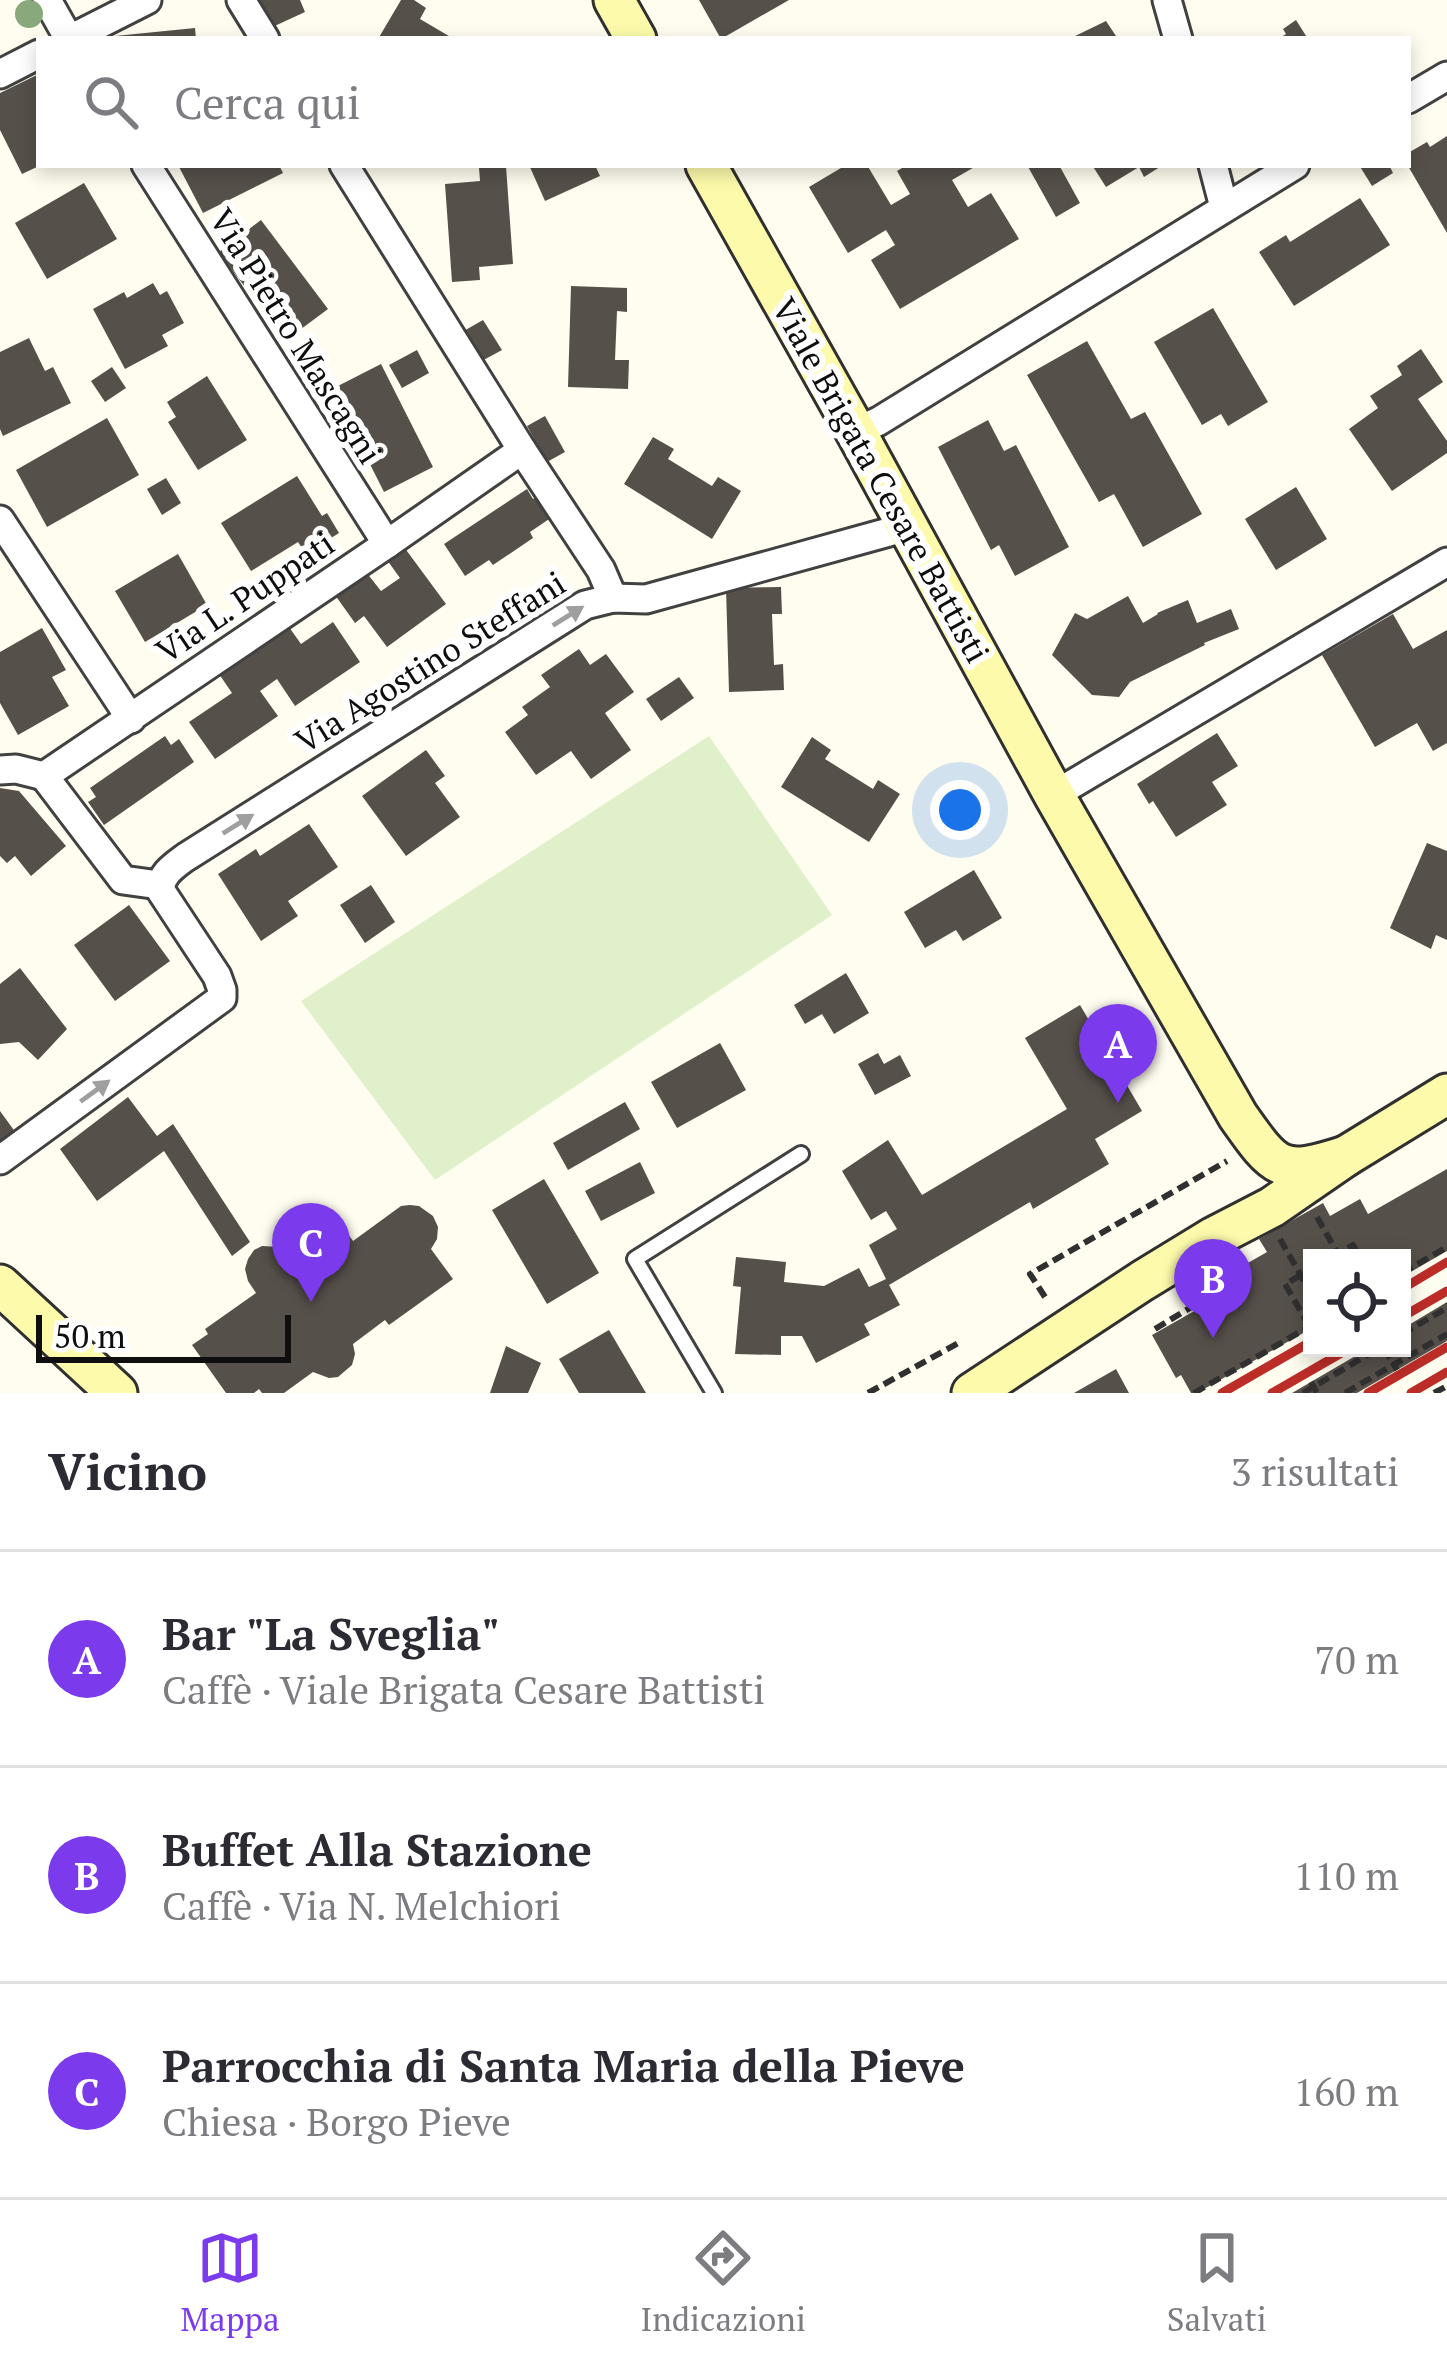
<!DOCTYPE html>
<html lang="it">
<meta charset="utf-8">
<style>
body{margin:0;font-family:"PT Serif",serif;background:#f7f7f7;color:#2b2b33}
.controls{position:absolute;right:36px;bottom:36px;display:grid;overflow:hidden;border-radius:0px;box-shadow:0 6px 18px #0003}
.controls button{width:108px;height:108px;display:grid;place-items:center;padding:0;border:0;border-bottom:3px solid #e1e1e2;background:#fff;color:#2b2b33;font:60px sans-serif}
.scale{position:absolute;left:36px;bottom:30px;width:255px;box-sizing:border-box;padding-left:12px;border:6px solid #0e0e0e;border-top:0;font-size:33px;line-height:42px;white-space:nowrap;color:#0e0e0e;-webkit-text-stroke:9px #fff;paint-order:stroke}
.you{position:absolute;left:960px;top:810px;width:42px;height:42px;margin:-30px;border:9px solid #fff;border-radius:50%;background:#1a73e8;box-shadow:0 0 0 18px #1a73e833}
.badge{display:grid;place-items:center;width:78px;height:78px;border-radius:50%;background:#7c3aed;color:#fff;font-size:39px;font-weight:700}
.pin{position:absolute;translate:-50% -99px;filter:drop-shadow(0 3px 6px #0008)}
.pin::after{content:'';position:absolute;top:63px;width:42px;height:36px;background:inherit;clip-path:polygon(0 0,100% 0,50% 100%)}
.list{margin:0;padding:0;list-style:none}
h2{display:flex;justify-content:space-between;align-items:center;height:156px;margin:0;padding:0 48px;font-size:51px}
h2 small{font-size:39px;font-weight:400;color:#7c7c81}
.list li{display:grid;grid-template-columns:78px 1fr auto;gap:36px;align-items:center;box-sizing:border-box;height:216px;padding:0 48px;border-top:3px solid #e1e1e2}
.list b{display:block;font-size:45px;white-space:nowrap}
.list p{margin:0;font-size:39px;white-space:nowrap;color:#7c7c81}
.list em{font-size:39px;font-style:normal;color:#7c7c81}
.icon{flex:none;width:66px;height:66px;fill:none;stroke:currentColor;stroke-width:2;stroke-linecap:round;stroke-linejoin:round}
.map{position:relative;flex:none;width:1447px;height:1393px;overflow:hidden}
.search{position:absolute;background:#fff;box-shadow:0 6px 18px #0003;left:36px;right:36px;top:36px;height:132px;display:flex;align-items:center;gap:30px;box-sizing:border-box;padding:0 42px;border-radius:0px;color:#7c7c81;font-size:45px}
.sheet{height:804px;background:#fff}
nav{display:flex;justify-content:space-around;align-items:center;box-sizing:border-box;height:168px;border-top:3px solid #e1e1e2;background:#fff;font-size:33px;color:#7c7c81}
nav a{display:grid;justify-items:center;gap:6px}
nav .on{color:#7c3aed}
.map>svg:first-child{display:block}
.pitch{fill:#e0f0cb}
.building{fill:#56504a}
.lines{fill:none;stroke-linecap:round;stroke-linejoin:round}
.lane-casing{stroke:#414141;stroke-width:20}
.street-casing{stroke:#414141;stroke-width:33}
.secondary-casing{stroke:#303030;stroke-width:45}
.path{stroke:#303030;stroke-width:6;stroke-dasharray:12 6;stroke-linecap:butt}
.lane{stroke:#fff;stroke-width:14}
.street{stroke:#fff;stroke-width:27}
.secondary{stroke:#fdfbab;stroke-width:39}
.rail{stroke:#bc2d28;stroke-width:9}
.tree{fill:#89a97d}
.oneway{fill:#9f9f9f}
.labels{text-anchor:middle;stroke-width:12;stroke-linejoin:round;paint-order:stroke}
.street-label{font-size:33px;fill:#0e0e0e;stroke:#fff}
</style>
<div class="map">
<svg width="1447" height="1393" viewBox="0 0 1447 1393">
<rect width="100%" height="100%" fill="#fffdef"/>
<!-- pitch -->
<path class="pitch" d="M709,736L832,915L435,1180L301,1001Z"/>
<!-- building -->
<g class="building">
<path d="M252,0H300L305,12L266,30Z"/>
<path d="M401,0H414L426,8L420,19L454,39H378Z"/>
<path d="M699,0H789L721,39Z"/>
<path d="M1296,20L1308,39H1278L1286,34L1283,29Z"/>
<path d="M1106,21L1118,39H1069Z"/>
<path d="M195,28L196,39H115V36Z"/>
<path d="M39,74V166L22,174L0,130V93Z"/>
<path d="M1447,136V233L1408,166V153L1427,142L1430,147Z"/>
<path d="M178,165H279L283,173L203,213Z"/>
<path d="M529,165H595L600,176L545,201Z"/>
<path d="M846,165H867L891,205L910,194L897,171L907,165H978L952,180L968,207L991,193L1019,239L900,309L871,260L895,245L886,230L848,253L809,187Z"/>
<path d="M1027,165H1059L1080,203L1056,217Z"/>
<path d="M1092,165H1163L1144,177L1139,167L1106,187Z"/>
<path d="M1359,165H1389L1393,173L1372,186Z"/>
<path d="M506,166L513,264L479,267L480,280L452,282L445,184L480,181L479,168Z"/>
<path d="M84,183L117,239L47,279L15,223Z"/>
<path d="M1360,198L1390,245L1294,306L1259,252L1286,235L1290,242Z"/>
<path d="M261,220L328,309L285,341L219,252Z"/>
<path d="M153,283L160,295L167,291L184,323L162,335L168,346L125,369L93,309L124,292L127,298Z"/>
<path d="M571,286L627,288V312L617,311L615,360H629L628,389L568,387Z"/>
<path d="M1213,308L1268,402L1228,426L1221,414L1202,425L1154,342Z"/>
<path d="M483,320L502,350L480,362L462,332Z"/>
<path d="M29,338L45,371L53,367L71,403L3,436L0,429V352Z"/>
<path d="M1087,341L1131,419L1145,412L1202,514L1143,547L1114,494L1099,502L1027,375Z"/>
<path d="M1421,349L1443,382L1418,399L1447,441V453L1392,491L1349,429L1378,408L1370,396L1402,375L1397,366Z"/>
<path d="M417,350L429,373L402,388L389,365Z"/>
<path d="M381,364L433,467L384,492L332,389Z"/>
<path d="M112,367L126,388L105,402L91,381Z"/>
<path d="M207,376L247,440L198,470L168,422L176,417L167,402Z"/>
<path d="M545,416L565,452L547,462L527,426Z"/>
<path d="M107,418L139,475L47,527L16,470Z"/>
<path d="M988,420L1004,451L1016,445L1069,547L1015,576L999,545L991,550L938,447Z"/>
<path d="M653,437L674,449L668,459L712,486L718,477L741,491L712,539L624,484Z"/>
<path d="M297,476L322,516L327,513L339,533L306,554L298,542L251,571L221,523Z"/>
<path d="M166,478L181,503L162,515L147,489Z"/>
<path d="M1296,487L1327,539L1276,570L1245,519Z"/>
<path d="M527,489L533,499L541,493L555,515L530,532L533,538L493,565L489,560L465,576L444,544Z"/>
<path d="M404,547L446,604L387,647L364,616L355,623L335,595L366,572L381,591L400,578L387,560Z"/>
<path d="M178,554L207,605L145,642L115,591Z"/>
<path d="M781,587L782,614H772L774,665L783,664L784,690L729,692L726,588Z"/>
<path d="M1128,596L1143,623L1158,614L1157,613L1188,600L1197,623L1231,609L1239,629L1204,643L1205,645L1130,682L1119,697L1092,695L1052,655L1075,613L1087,619Z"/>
<path d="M1393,614L1413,649L1447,630V743L1433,751L1417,723L1375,747L1322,655Z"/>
<path d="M333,622L360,662L295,706L277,679L260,691L278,716L215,759L189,722L232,693L219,674L289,627L301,644Z"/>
<path d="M42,628L66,670L52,677L69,706L18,735L0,703V652Z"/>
<path d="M579,649L590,665L606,654L634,692L605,713L631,750L591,779L571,751L536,775L505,732L528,715L522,707L550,687L541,675Z"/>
<path d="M679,677L694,698L661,721L646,699Z"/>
<path d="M1217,733L1238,766L1212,782L1227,805L1176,837L1153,801L1149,804L1137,784Z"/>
<path d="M165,736L171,745L179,739L194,762L104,825L88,802L96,797L90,788Z"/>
<path d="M812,737L831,750L825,759L873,789L878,780L900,794L869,842L781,787Z"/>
<path d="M426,750L445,776L435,783L460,817L406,856L362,796Z"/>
<path d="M0,788L19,791L66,846L31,876L15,856L7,863L0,856Z"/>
<path d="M309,824L338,867L288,901L298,916L261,941L218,874L256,849L260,856Z"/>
<path d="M1427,843L1447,851V940L1436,935L1431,949L1390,928Z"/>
<path d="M974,870L1002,918L963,941L956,930L925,948L904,912Z"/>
<path d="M371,885L395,922L365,943L340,905Z"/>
<path d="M129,905L170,961L115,1001L74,945Z"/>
<path d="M20,968L67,1029L38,1060L19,1042L0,1044V984Z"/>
<path d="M846,973L869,1013L834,1034L822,1014L805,1024L794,1005Z"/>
<path d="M1080,1005L1142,1111L1095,1139L1109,1164L1033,1209L1030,1202L889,1285L900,1305L864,1324L870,1335L816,1363L802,1336H781V1355L735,1354L741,1287L733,1286L736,1257L786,1262L784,1282L824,1286L859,1268L869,1287L886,1279L869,1245L897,1229L886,1211L871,1220L842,1171L888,1140L922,1195L1067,1109L1025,1038Z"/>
<path d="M720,1043L746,1090L677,1128L651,1082Z"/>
<path d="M878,1053L884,1064L900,1055L911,1076L875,1095L858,1064Z"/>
<path d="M128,1097L157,1136L173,1124L250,1242L232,1256L164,1151L97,1201L60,1149Z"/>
<path d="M625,1102L640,1129L568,1170L553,1143Z"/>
<path d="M0,1111L16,1133L0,1147Z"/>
<path d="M640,1162L655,1193L601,1221L585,1191Z"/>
<path d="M1447,1169V1251L1402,1277V1258H1312V1328L1197,1393H1191L1181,1375L1176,1378L1152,1335L1242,1284L1234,1271L1267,1252L1259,1239L1323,1203L1330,1216L1360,1199L1368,1214Z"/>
<path d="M544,1179L599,1273L547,1304L492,1210Z"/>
<path d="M410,1205L419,1206L433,1216L438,1227L437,1239L431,1249L453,1279L389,1325L385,1320L353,1344L355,1354L352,1365L338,1377L329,1378L313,1372L284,1393H262L259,1389L254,1393H226L192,1345L208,1334L205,1329L256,1293L248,1281L245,1269L248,1259L254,1250L262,1246L280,1247L296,1264L345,1230L353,1241L401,1206Z"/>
<path d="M1447,1302V1341L1357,1393H1292L1369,1348H1402V1329Z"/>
<path d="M609,1330L646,1393H579L559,1359Z"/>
<path d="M506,1346L541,1363L528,1393H490Z"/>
<path d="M1116,1369L1129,1393H1074Z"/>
</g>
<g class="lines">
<defs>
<path id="lane" d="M714,1393L635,1259L801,1154"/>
<g id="street">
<path d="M47,0L69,39"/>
<path d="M241,0L265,39"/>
<path d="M1167,0L1178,39"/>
<path d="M70,39L147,0"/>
<path d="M0,74L39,54"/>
<path d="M1408,99L1447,76"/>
<path d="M146,165L387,544"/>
<path d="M344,165L522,450"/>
<path d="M1213,165L1224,207"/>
<path d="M856,432L879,421L1295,165"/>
<path d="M0,520L131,719"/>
<path d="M0,770L16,769L44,776L387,544L522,450L601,570L613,598"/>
<path d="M44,776L123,880L159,885"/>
<path d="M1054,795L1447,562"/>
<path d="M0,1160L222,998V990L217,976L161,891C159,875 175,865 186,857L585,605L613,598L646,599L907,527"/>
</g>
<g id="secondary">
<path d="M614,0L636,39"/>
<path d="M706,165L856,432L1054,795L1238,1116C1276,1170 1281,1177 1346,1156"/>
<path d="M0,1285L117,1393"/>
<path d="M972,1393L1142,1281L1214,1237L1272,1207L1346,1156L1447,1094"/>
</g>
</defs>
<!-- lane casing -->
<use href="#lane" class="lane-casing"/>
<!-- street casing -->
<use href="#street" class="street-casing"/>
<!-- secondary casing -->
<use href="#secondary" class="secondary-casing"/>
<!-- path -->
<g class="path">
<path d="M1317,1217L1338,1254L1353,1245L1361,1258"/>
<path d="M1280,1239L1305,1283"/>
<path d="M1402,1273L1447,1247"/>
<path d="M1045,1297L1030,1274L1227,1161"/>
<path d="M1309,1326L1285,1284L1312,1269"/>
<path d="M1155,1329L1231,1283L1222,1269"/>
<path d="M1402,1334L1447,1308"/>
<path d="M1384,1348L1397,1370"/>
<path d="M1311,1382L1317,1393"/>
<path d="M868,1393L962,1341"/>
<path d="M1194,1393L1312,1325"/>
<path d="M1303,1393L1379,1348"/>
<path d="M1345,1393L1447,1334"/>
<path d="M1434,1393L1447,1386"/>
</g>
<!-- lane -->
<use href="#lane" class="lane"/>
<!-- street -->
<use href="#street" class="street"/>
<!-- secondary -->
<use href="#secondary" class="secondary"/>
<!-- rail -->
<g class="rail">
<path d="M1402,1289L1447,1262"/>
<path d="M1402,1317L1447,1291"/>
<path d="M1222,1393L1312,1341"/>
<path d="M1272,1393L1350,1348"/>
<path d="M1368,1393L1447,1347"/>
<path d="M1411,1393L1447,1372"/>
</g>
</g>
<!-- trees -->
<circle class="tree" cx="29" cy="14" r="14"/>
<!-- one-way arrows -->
<defs><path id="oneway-solid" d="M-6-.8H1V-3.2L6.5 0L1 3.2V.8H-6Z" transform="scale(3)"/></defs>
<g class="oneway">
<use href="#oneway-solid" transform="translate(568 616) rotate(-32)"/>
<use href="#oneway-solid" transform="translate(238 824) rotate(-32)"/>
<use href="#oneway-solid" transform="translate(95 1091) rotate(-36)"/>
</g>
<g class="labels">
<!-- street labels -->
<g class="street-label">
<text transform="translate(296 336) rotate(58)" y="12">Via Pietro Mascagni</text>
<text transform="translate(881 480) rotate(61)" y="12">Viale Brigata Cesare Battisti</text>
<text transform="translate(245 597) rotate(-34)" y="12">Via L. Puppati</text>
<text transform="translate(430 662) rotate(-32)" y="12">Via Agostino Steffani</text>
</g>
</g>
</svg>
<div class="controls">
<button><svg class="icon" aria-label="locate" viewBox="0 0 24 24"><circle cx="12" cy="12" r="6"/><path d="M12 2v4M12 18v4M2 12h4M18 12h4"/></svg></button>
</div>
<div class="scale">50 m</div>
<div class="you"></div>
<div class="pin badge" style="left:1118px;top:1103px">A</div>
<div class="pin badge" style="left:1213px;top:1338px">B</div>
<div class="pin badge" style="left:311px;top:1302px">C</div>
<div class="search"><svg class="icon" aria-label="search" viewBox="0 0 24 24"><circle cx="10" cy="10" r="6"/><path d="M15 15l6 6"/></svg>Cerca qui</div>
</div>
<section class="sheet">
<h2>Vicino<small>3 risultati</small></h2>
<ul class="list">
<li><span class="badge">A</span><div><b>Bar &quot;La Sveglia&quot;</b><p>Caffè · Viale Brigata Cesare Battisti</p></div><em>70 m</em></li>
<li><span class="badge">B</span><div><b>Buffet Alla Stazione</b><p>Caffè · Via N. Melchiori</p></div><em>110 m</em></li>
<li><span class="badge">C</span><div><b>Parrocchia di Santa Maria della Pieve</b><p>Chiesa · Borgo Pieve</p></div><em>160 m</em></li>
</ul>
</section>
<nav>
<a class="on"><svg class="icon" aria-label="map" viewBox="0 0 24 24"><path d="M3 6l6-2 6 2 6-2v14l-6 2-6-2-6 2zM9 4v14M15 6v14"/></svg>Mappa</a>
<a><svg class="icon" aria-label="directions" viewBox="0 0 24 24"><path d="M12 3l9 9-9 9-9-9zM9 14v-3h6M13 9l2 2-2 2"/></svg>Indicazioni</a>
<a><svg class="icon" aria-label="saved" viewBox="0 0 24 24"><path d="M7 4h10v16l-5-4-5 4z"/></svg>Salvati</a>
</nav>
